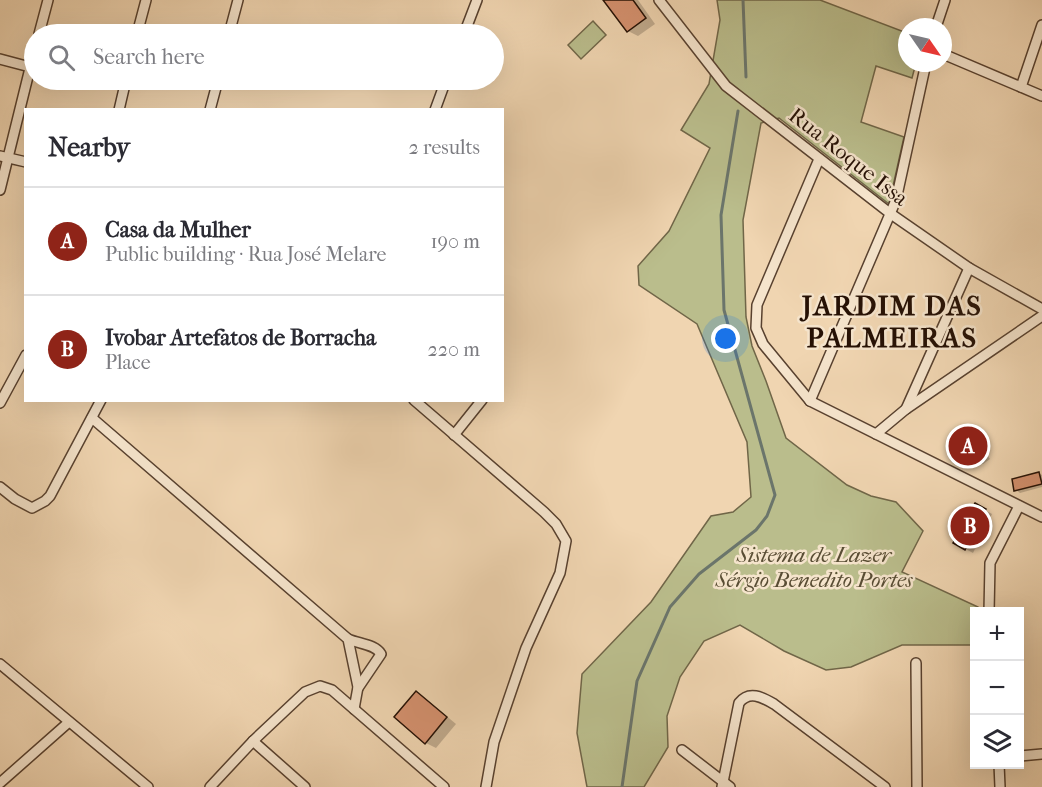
<!DOCTYPE html>
<meta charset="utf-8">
<style>
body{margin:0;font-family:"IM FELL French Canon",serif;background:#f7f7f7;color:#2b2b33}
.controls{position:absolute;right:18px;bottom:18px;display:grid;overflow:hidden;border-radius:0px;box-shadow:0 6px 24px #0002}
.controls button{width:54px;height:54px;display:grid;place-items:center;padding:0;border:0;border-bottom:2px solid #e1e1e2;background:#fff;color:#2b2b33;font:30px sans-serif}
.compass{position:absolute;left:898px;top:18px;width:54px;height:54px;border-radius:50%;background:#fff;box-shadow:0 6px 24px #0002;rotate:124deg}
.you{position:absolute;left:726px;top:339px;width:21px;height:21px;margin:-15px;border:4px solid #fff;border-radius:50%;background:#1a73e8;box-shadow:0 0 0 9px #1a73e833}
.badge{display:grid;place-items:center;width:39px;height:39px;border-radius:50%;background:#8f2418;color:#fff;font-size:20px;font-weight:700}
.pin{position:absolute;translate:-50% -50%;border:3px solid #fff;box-shadow:0 2px 6px #0006}
.list{margin:0;padding:0;list-style:none}
h2{display:flex;justify-content:space-between;align-items:center;height:78px;margin:0;padding:0 24px;font-size:26px}
h2 small{font-size:20px;font-weight:400;color:#7c7c81}
.list li{display:grid;grid-template-columns:39px 1fr auto;gap:18px;align-items:center;box-sizing:border-box;height:108px;padding:0 24px;border-top:2px solid #e1e1e2}
.list b{display:block;font-size:22px;white-space:nowrap}
.list p{margin:0;font-size:20px;white-space:nowrap;color:#7c7c81}
.list em{font-size:20px;font-style:normal;color:#7c7c81}
.icon{flex:none;width:33px;height:33px;fill:none;stroke:currentColor;stroke-width:2;stroke-linecap:round;stroke-linejoin:round}
.map{position:relative;flex:none;width:1042px;height:787px;overflow:hidden}
.search{position:absolute;background:#fff;box-shadow:0 6px 24px #0002;left:24px;top:24px;width:480px;height:66px;display:flex;align-items:center;gap:15px;box-sizing:border-box;padding:0 21px;border-radius:33px;color:#7c7c81;font-size:22px}
.panel{position:absolute;background:#fff;box-shadow:0 6px 24px #0002;left:24px;top:108px;width:480px;height:294px;border-radius:0px}
.map>svg:first-child{display:block}
.green{fill:#babd8c;stroke:#706648;stroke-width:1.5}
.shadow{fill:#0003}
.lines{fill:none;stroke-linecap:round;stroke-linejoin:round}
.stream{stroke:#6b756b;stroke-width:3}
.building{fill:#d5916f;stroke:#251004;stroke-width:1.5}
.minor-casing{stroke:#58412f;stroke-width:12}
.minor{stroke:#f5e4cc;stroke-width:9}
.labels{text-anchor:middle;stroke-width:5;stroke-linejoin:round;paint-order:stroke}
.street-label{font-size:22px;fill:#251004;stroke:#f5e4cc}
.park-label{font-size:22px;font-style:italic;fill:#594d34;stroke:#f5e4cc}
.district-label{font-size:28px;font-weight:bold;letter-spacing:1.5px;fill:#251004;stroke:#f5e4cc}
</style>
<div class="map">
<svg width="1042" height="787" viewBox="0 0 1042 787">
<rect width="100%" height="100%" fill="#f0d5b1"/>
<filter id="stains"><feTurbulence type="fractalNoise" baseFrequency=".00333" numOctaves="4"/><feColorMatrix values="0 0 0 0 .2 0 0 0 0 .09 0 0 0 0 .02 0 0 0 .5 -.17"/></filter>
<radialGradient id="worn" r=".72"><stop offset=".6" stop-color="#630" stop-opacity="0"/><stop offset="1" stop-color="#630" stop-opacity=".3"/></radialGradient>
<!-- green -->
<g class="green">
<path d="M717,0H820L907,33V63H916L912,78L876,66L861,122L904,137L889,204L779,118L761,123L743,220L746,317L752,346L766,381L786,438L847,485L871,496L896,502L923,531L902,572L978,607V611L974,612V645H902L851,667L826,670L784,651L740,625L704,641L680,677L667,716L668,747L644,787H587L577,733L582,674L651,602L711,516L733,512L751,497L747,442L697,324L639,285L638,266L669,231L710,148L681,130L709,84L720,20Z"/>
<path d="M593,21L606,35L581,59L568,45Z"/>
</g>
<!-- shadow -->
<g class="shadow">
<path d="M604,0H638L655,24L638,36L628,31Z"/>
<path d="M965,432L968,433L972,432L979,436L988,450L985,452L990,459L983,464L974,458L971,459L964,455L962,439Z"/>
<path d="M1038,473L1042,475V487L1020,493L1016,490Z"/>
<path d="M975,505L992,514L973,553L955,543Z"/>
<path d="M416,693L426,699L456,724L436,748L426,743Z"/>
</g>
<g class="lines">
<!-- stream -->
<g class="stream">
<path d="M743,0L746,77"/>
<path d="M622,787L637,681L670,607L699,574L756,530L767,516L775,495L724,310L721,215L738,111"/>
</g>
</g>
<!-- building -->
<g class="building">
<path d="M603,0H633L646,18L627,32Z"/>
<path d="M965,430L967,433L972,430L982,445L979,448L984,455L974,461L968,452L963,456L954,443L960,439L957,435Z"/>
<path d="M1039,472L1042,484L1014,491L1012,479Z"/>
<path d="M975,503L986,509L965,550L953,543Z"/>
<path d="M416,691L447,717L425,744L394,717Z"/>
</g>
<g class="lines">
<defs>
<g id="minor">
<path d="M659,0L726,86L891,214L969,268L1042,309"/>
<path d="M936,27L945,0"/>
<path d="M39,34L48,0"/>
<path d="M137,34L146,0"/>
<path d="M229,34L238,0"/>
<path d="M464,34L477,0"/>
<path d="M943,54L1042,96"/>
<path d="M0,59L30,67"/>
<path d="M1021,87L1042,25"/>
<path d="M119,110L126,80"/>
<path d="M210,110L218,80"/>
<path d="M435,110L446,80"/>
<path d="M0,156L26,162"/>
<path d="M819,159L757,305L756,328L763,344L810,401L1042,517"/>
<path d="M0,190L34,52"/>
<path d="M414,400L544,512L556,524L566,541L560,573L526,648L494,742L486,787"/>
<path d="M810,401L896,200L926,63"/>
<path d="M0,403L26,355"/>
<path d="M906,409L969,268"/>
<path d="M92,418L348,639L358,687L354,709"/>
<path d="M876,434L906,409L1042,316"/>
<path d="M454,435L482,400"/>
<path d="M0,487L15,499L32,508L45,501L50,496L101,400"/>
<path d="M989,612L990,563L1019,506"/>
<path d="M348,639C359,644 375,644 381,654L358,688"/>
<path d="M916,663L917,787"/>
<path d="M0,664L148,787"/>
<path d="M253,741L305,787"/>
<path d="M682,750L730,787"/>
<path d="M1020,756L1042,754"/>
<path d="M999,764L1000,787"/>
<path d="M0,783L69,722"/>
<path d="M210,787L253,741L305,692L320,686L332,690L444,787"/>
<path d="M722,787L739,703C749,690 762,697 774,704L885,787"/>
</g>
</defs>
<!-- minor casing -->
<use href="#minor" class="minor-casing"/>
<!-- minor -->
<use href="#minor" class="minor"/>
</g>
<g class="labels">
<!-- street labels -->
<g class="street-label">
<text transform="translate(849 156) rotate(38)" y="8">Rua Roque Issa</text>
</g>
<!-- park labels -->
<g class="park-label">
<text x="814" y="562">Sistema de Lazer<tspan x="814" dy="25">Sérgio Benedito Portes</tspan></text>
</g>
<!-- district labels -->
<g class="district-label">
<text x="892" y="315">JARDIM DAS<tspan x="892" dy="32">PALMEIRAS</tspan></text>
</g>
</g>
<rect width="100%" height="100%" filter="url(#stains)"/>
<rect width="100%" height="100%" fill="url(#worn)"/>
</svg>
<div class="controls">
<button>+</button>
<button>−</button>
<button><svg class="icon" aria-label="layers" viewBox="0 0 24 24"><path d="M12 4l9 5-9 5-9-5zM3 14l9 5 9-5"/></svg></button>
</div>
<svg class="compass" viewBox="-18 -18 36 36"><path d="M0-13l5 13h-10z" fill="#e53935"/><path d="M0 13l5-13h-10z" fill="#7c7c81"/></svg>
<div class="you"></div>
<div class="pin badge" style="left:968px;top:446px">A</div>
<div class="pin badge" style="left:970px;top:526px">B</div>
<div class="search"><svg class="icon" aria-label="search" viewBox="0 0 24 24"><circle cx="10" cy="10" r="6"/><path d="M15 15l6 6"/></svg>Search here</div>
<section class="panel">
<h2>Nearby<small>2 results</small></h2>
<ul class="list">
<li><span class="badge">A</span><div><b>Casa da Mulher</b><p>Public building · Rua José Melare</p></div><em>190 m</em></li>
<li><span class="badge">B</span><div><b>Ivobar Artefatos de Borracha</b><p>Place</p></div><em>220 m</em></li>
</ul>
</section>
</div>
